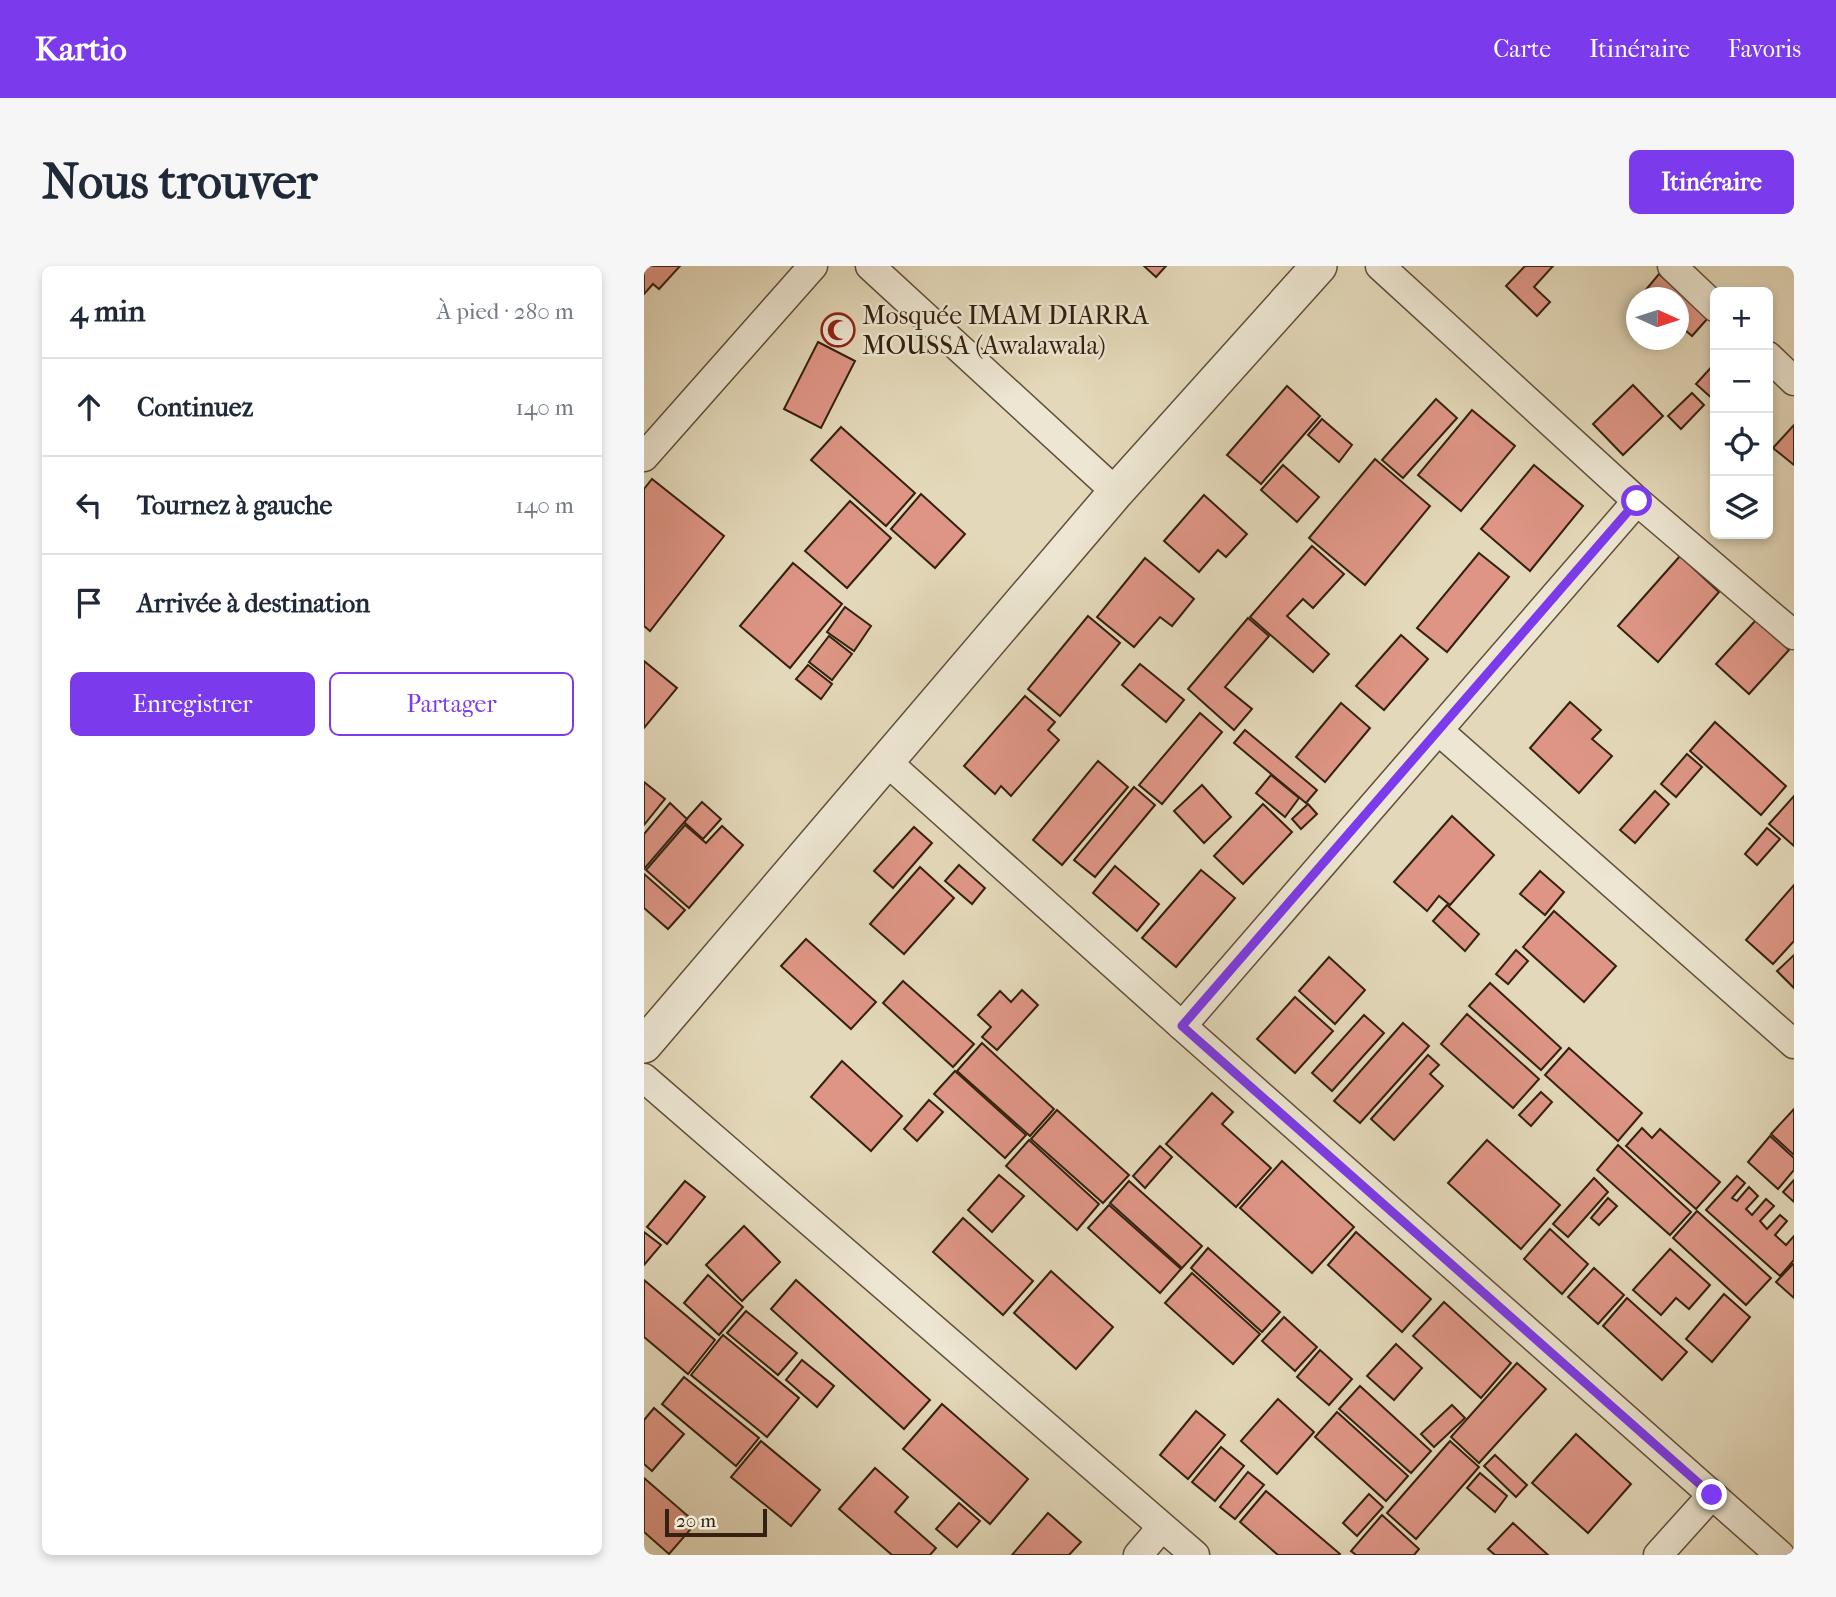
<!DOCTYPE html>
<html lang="fr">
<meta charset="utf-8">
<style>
body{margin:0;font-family:"IM FELL French Canon",serif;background:#f6f6f7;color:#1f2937}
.controls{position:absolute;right:21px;top:21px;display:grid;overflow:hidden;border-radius:10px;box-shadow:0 4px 10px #0003}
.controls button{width:63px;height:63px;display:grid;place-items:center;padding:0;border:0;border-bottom:2px solid #e0e1e3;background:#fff;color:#1f2937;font:35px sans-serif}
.compass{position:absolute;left:982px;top:21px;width:63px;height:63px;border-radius:50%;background:#fff;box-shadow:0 4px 10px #0003;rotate:93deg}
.scale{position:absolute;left:21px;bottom:18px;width:102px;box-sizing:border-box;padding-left:7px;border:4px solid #34210f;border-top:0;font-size:19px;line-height:24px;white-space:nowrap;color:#34210f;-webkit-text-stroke:5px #ede6d2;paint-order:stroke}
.stop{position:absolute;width:21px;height:21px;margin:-16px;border:5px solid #7c3aed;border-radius:50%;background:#fff}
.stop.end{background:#7c3aed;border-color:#fff;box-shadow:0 2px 7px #0008}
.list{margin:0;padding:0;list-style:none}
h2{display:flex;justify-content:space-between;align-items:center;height:91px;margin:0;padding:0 28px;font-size:30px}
h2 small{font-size:23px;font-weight:400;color:#747a83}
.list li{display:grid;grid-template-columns:46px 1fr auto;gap:21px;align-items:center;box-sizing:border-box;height:98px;padding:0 28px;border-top:2px solid #e0e1e3}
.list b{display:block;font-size:26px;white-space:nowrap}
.list em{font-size:23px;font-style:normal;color:#747a83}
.actions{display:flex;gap:14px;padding:21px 28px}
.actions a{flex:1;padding:16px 0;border:2px solid #7c3aed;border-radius:10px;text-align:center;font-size:24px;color:#7c3aed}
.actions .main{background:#7c3aed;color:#fff}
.icon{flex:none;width:38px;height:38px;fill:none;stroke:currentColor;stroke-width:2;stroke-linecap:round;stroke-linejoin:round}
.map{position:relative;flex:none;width:1150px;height:1289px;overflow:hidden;border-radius:10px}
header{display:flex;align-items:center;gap:42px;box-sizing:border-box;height:98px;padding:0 35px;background:#7c3aed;color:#fff}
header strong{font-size:33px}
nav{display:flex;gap:38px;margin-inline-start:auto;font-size:24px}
.intro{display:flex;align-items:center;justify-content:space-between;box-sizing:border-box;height:168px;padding:0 42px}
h1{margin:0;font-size:49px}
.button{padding:18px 32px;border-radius:10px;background:#7c3aed;color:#fff;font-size:24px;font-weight:700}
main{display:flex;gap:42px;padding:0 42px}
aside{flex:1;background:#fff;border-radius:10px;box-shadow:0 4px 10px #0003}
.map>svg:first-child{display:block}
.building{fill:#de9585;stroke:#34210f;stroke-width:2}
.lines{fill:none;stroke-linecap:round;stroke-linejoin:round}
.minor-casing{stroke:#604f3a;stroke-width:31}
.tertiary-casing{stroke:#604f3a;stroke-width:38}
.minor{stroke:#ede6d2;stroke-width:28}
.tertiary{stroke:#ede6d2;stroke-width:35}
.route{stroke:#7c3aed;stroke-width:9}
.labels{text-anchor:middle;stroke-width:5;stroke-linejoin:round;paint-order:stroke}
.poi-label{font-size:26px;fill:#34210f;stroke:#ede6d2;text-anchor:start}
</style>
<header>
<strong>Kartio</strong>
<nav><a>Carte</a><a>Itinéraire</a><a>Favoris</a></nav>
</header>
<div class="intro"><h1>Nous trouver</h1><a class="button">Itinéraire</a></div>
<main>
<aside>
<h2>4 min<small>À pied · 280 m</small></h2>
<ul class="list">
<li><svg class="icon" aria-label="ahead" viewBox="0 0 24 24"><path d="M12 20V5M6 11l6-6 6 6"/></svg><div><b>Continuez</b></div><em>140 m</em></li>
<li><svg class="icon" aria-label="left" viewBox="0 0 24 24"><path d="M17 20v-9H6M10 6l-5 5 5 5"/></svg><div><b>Tournez à gauche</b></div><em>140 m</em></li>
<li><svg class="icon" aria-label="arrive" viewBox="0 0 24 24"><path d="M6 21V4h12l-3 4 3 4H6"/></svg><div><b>Arrivée à destination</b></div></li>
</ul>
<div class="actions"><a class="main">Enregistrer</a><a>Partager</a></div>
</aside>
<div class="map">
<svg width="1150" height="1289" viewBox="0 0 1150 1289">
<rect width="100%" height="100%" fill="#e3d8b9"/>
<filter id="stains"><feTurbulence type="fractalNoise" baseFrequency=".00286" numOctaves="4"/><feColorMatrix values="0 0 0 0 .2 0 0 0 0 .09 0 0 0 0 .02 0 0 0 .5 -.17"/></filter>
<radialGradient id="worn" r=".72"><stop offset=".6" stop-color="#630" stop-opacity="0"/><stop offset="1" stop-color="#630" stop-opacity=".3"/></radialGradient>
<!-- building -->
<g class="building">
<path d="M0,0H36L15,23L9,18L0,28Z"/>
<path d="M500,0H522L512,11Z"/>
<path d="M881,0H909L890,21L906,36L893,50L862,20Z"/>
<path d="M1015,8L1064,52L1048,70L1034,58V32H1005L1000,26Z"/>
<path d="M174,76L211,95L177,162L140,143Z"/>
<path d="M1071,97V135L1052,118Z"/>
<path d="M989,119L1019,150L979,189L949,158Z"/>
<path d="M643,120L676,150L617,218L583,189Z"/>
<path d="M1048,127L1060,139L1037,163L1024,150Z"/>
<path d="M792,133L813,152L759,212L738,194Z"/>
<path d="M828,144L871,180L817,245L774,209Z"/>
<path d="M678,153L708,179L695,196L664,169Z"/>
<path d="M1150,159V199L1129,182Z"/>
<path d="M197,161L271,227L242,260L167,194Z"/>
<path d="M731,193L786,240L721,319L665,272Z"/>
<path d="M639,199L675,231L653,256L617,224Z"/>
<path d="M890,199L939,240L886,305L837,263Z"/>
<path d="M8,213L80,270L6,365L0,360V223Z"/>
<path d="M277,228L321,268L291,302L247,263Z"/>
<path d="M560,229L603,268L582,291L574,284L555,306L520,275Z"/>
<path d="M206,235L247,272L203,322L161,285Z"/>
<path d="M668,280L700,308L669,342L659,333L643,350L685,388L669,406L606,351Z"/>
<path d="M835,287L865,311L803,386L773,362Z"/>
<path d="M1036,290L1075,326L1014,396L974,360Z"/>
<path d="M501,292L550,333L528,360L516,351L490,381L453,351Z"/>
<path d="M149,297L198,338L146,402L96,360Z"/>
<path d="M201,341L227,360L210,385L183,366Z"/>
<path d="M444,350L476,377L416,450L384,423Z"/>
<path d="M604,352L625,370L581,421L608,443L590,464L544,423Z"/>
<path d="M1112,354L1145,384L1105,428L1072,398Z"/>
<path d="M757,369L784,393L740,444L712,420Z"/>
<path d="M185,370L208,388L188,414L165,396Z"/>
<path d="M0,395L33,422L0,462Z"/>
<path d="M496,398L540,434L522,456L478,419Z"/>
<path d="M164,399L188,418L177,433L152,413Z"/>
<path d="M381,430L411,456L404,464L415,474L367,530L357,520L351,528L320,500Z"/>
<path d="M926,436L957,464L948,473L968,490L935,527L886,482Z"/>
<path d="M697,437L726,462L681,516L652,491Z"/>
<path d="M556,447L578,466L518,538L495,519Z"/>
<path d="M1071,456L1142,520L1117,549L1046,485Z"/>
<path d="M601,464L673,524L662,537L590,477Z"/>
<path d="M1043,488L1058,501L1032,531L1017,518Z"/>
<path d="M454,495L484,521L418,599L389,574Z"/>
<path d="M627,509L655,532L641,551L612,527Z"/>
<path d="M0,516L21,533L0,559Z"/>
<path d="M558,519L587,551L560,577L530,545Z"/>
<path d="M490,521L511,539L451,611L430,594Z"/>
<path d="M1011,525L1025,538L991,577L976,564Z"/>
<path d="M1150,530V580L1125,558Z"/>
<path d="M58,536L77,553L59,573L40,556Z"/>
<path d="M26,537L43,553L0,603V568Z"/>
<path d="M619,538L648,566L599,618L570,590Z"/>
<path d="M664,538L673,548L657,563L648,553Z"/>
<path d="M808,550L850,589L806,639L795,630L783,645L750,616Z"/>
<path d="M41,559L62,577L78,560L99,579L45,642L2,604Z"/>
<path d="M270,561L288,577L249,622L230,605Z"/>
<path d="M1123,562L1136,573L1113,599L1101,588Z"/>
<path d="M315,599L341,622L328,638L301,615Z"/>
<path d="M471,600L515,638L493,665L449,627Z"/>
<path d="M276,601L310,632L260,688L226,658Z"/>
<path d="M557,604L591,632L532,701L498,672Z"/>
<path d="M896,605L920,626L901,649L876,628Z"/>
<path d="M0,608L41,644L24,663L0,642Z"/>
<path d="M1150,619V675L1129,698L1102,674Z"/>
<path d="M803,639L835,668L821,685L789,655Z"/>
<path d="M910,645L972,700L940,736L879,681Z"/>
<path d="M162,673L232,736L207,763L137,700Z"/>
<path d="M872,684L884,695L864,718L852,708Z"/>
<path d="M1150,689V722L1133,705Z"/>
<path d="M685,691L721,724L691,758L655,725Z"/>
<path d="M259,715L330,778L309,801L239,737Z"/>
<path d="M846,717L917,782L897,804L825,740Z"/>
<path d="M378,724L394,739L353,784L338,771L347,761L334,749L356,725L367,736Z"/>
<path d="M651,731L689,765L651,807L613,773Z"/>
<path d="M823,748L895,813L869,842L797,778Z"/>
<path d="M720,749L740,767L688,825L668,807Z"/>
<path d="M759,757L785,780L716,857L690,835Z"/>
<path d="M338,777L410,843L386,870L313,805Z"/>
<path d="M925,782L998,847L974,875L901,809Z"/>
<path d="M784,789L795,799L786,808L799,820L750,874L727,853Z"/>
<path d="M198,795L258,850L227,885L167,831Z"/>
<path d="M311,805L382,869L361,892L290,828Z"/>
<path d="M897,826L908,836L887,860L875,849Z"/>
<path d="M568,827L589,846L578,858L627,902L592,941L522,878Z"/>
<path d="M285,834L299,846L273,875L260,863Z"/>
<path d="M1150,843V889L1127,868Z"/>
<path d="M413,844L485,909L459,937L387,873Z"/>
<path d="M998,862L1008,872L1016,863L1076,916L1052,943L982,880Z"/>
<path d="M1126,870L1150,892V904L1134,923L1104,896Z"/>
<path d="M385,874L455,938L433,964L362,900Z"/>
<path d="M843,874L916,939L877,983L804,917Z"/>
<path d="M974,879L1047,946L1026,969L953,904Z"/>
<path d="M516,880L528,891L501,922L489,910Z"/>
<path d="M638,895L710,961L668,1007L596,942Z"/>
<path d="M355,909L380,930L348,966L324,944Z"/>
<path d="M1093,910L1101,917L1088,932L1093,935L1105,921L1114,930L1102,943L1108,949L1122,933L1130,940L1116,955L1123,963L1136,949L1143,955L1131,969L1142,979L1150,970V994L1136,1010L1062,944Z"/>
<path d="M950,912L964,926L924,971L909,958Z"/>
<path d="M1150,914V936L1139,926Z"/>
<path d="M41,915L61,931L23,978L3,961Z"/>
<path d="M485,915L558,980L538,1002L466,937Z"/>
<path d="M964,932L973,940L955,959L947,952Z"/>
<path d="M465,939L537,1003L516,1027L444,962Z"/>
<path d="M1053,945L1127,1012L1102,1039L1029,972Z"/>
<path d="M319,952L389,1015L359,1049L289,986Z"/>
<path d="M100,960L136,996L98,1035L62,999Z"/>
<path d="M906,963L944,998L918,1028L880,993Z"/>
<path d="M0,966L17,979L0,999Z"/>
<path d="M712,966L787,1033L758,1066L684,999Z"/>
<path d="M564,982L636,1046L618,1066L547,1002Z"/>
<path d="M1026,983L1066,1019L1045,1043L1032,1032L1017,1049L989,1024Z"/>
<path d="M1149,998L1150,999V1032L1132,1016Z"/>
<path d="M950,1002L980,1029L954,1058L924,1031Z"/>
<path d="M407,1005L469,1061L432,1103L370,1047Z"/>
<path d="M548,1007L616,1068L589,1098L521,1037Z"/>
<path d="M64,1009L99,1041L75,1069L40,1037Z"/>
<path d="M0,1014L71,1074L44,1108L0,1071Z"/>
<path d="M152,1014L286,1134L260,1163L127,1043Z"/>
<path d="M1080,1028L1106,1051L1068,1096L1042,1073Z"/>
<path d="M983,1032L1043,1086L1018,1114L959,1060Z"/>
<path d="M800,1036L867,1097L837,1132L769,1070Z"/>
<path d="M102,1045L153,1087L134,1109L83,1067Z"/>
<path d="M640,1051L673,1081L651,1105L618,1075Z"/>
<path d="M79,1069L155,1132L123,1171L47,1109Z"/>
<path d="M752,1078L778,1102L750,1134L723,1110Z"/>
<path d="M676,1084L708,1113L685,1139L653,1111Z"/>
<path d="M158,1094L190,1120L173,1141L142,1114Z"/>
<path d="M873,1097L902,1123L835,1197L807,1171Z"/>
<path d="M40,1111L115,1172L92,1200L18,1138Z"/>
<path d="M716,1120L787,1185L767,1207L695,1143Z"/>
<path d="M634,1133L670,1166L633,1208L597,1175Z"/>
<path d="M298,1138L384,1213L346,1258L259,1183Z"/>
<path d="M808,1139L821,1152L790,1181L777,1168Z"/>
<path d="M10,1142L40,1168L8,1205L0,1198V1154Z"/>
<path d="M552,1145L581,1169L544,1213L516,1189Z"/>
<path d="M693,1146L764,1210L742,1235L671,1171Z"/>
<path d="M932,1168L987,1218L944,1267L888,1217Z"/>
<path d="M117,1175L176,1224L147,1260L87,1211Z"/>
<path d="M806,1175L835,1201L772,1273L743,1247Z"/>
<path d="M577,1181L600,1200L571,1235L548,1216Z"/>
<path d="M851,1189L883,1219L872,1231L840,1200Z"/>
<path d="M231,1202L264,1231L251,1246L292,1282L286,1289H248L195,1243Z"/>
<path d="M604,1206L620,1219L591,1253L576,1241Z"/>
<path d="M836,1207L863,1230L851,1246L823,1222Z"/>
<path d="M0,1212L52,1257L25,1288L0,1266Z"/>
<path d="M622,1225L696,1288L695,1289H634L596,1256Z"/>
<path d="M725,1228L739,1241L713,1270L699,1257Z"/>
<path d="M315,1237L336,1255L313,1281L292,1263Z"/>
<path d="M404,1247L437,1276L425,1289H368Z"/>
<path d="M738,1249L775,1283L770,1289H712L707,1285Z"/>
<path d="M869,1257L904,1289H851L844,1283Z"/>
</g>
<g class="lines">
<defs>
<g id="minor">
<path d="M226,0L472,226"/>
<path d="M736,0L993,235L1150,369"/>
<path d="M1028,0L1071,41"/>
<path d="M1124,90L1150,115"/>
<path d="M0,191L169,0"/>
<path d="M795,465L1150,778"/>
<path d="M242,495L538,760L1136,1289"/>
<path d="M538,760L993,235"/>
<path d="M0,812L551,1289"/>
<path d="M494,1289L517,1262"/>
<path d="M1014,1289L1068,1229"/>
</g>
<path id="tertiary" d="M0,779L472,226L675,0"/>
</defs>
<!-- minor casing -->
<use href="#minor" class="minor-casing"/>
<!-- tertiary casing -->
<use href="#tertiary" class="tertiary-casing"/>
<!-- minor -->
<use href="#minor" class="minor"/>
<!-- tertiary -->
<use href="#tertiary" class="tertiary"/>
</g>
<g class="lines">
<!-- route -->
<path class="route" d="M993,235L538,760L1068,1229"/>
</g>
<!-- icons -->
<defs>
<symbol id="mosque-ring" viewBox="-11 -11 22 22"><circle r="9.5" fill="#ede6d2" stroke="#8f2418" stroke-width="1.5"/><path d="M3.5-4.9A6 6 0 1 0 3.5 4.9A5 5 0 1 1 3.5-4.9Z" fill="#8f2418"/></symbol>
</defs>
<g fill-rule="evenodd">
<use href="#mosque-ring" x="175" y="45" width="38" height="38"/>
</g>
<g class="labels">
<!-- poi labels -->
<g class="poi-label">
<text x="218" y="58">Mosquée IMAM DIARRA<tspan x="218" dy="30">MOUSSA (Awalawala)</tspan></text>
</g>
</g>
<rect width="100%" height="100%" filter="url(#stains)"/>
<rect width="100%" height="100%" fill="url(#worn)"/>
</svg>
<div class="controls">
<button>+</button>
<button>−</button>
<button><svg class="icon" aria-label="locate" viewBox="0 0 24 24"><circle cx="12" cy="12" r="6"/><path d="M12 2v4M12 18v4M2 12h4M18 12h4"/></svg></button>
<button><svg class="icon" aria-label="layers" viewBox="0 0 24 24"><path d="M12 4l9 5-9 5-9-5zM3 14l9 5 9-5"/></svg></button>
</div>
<svg class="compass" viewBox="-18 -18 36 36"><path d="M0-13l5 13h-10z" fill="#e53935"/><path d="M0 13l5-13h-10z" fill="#747a83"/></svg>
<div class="scale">20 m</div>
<div class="stop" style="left:993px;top:235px"></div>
<div class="stop end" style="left:1068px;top:1229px"></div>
</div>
</main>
